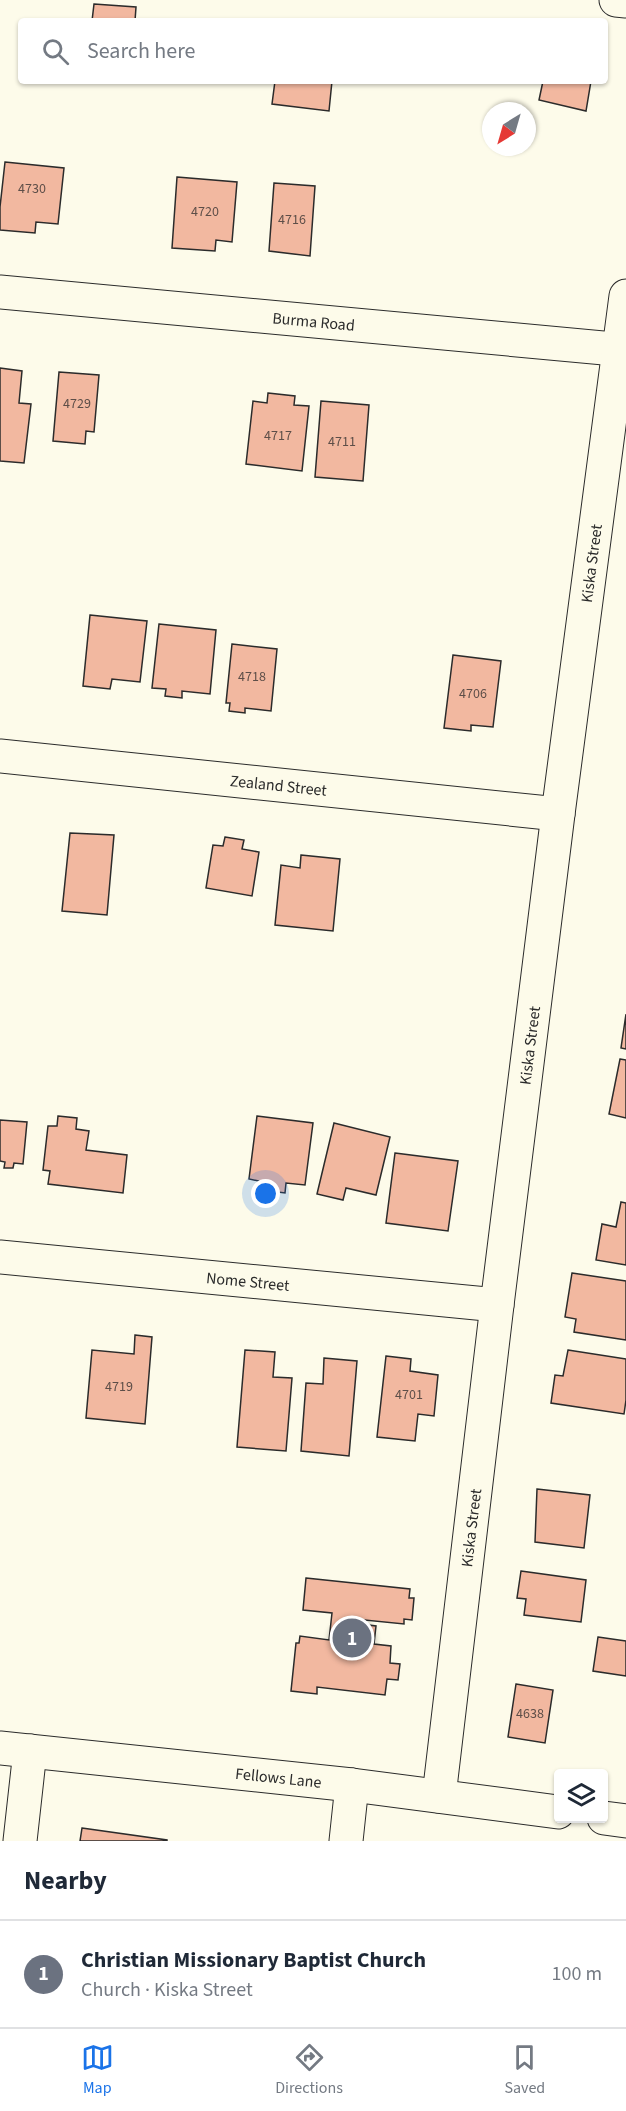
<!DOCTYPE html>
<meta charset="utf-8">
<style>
body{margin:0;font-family:"Source Sans 3",sans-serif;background:#f6f6f7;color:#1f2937}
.controls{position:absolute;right:18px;bottom:18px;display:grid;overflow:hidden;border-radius:6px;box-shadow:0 2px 4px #0004}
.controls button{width:54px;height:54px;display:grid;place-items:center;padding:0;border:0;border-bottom:2px solid #e0e1e3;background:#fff;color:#1f2937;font:30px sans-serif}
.compass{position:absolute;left:482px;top:102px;width:54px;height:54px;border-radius:50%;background:#fff;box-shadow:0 2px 4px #0004;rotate:217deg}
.you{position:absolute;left:266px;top:1194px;width:21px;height:21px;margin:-15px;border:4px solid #fff;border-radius:50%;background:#1a73e8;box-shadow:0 0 0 9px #1a73e833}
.badge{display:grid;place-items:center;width:39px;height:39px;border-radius:50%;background:#1a73e8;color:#fff;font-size:20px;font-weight:700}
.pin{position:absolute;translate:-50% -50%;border:3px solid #fff;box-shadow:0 2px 6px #0006}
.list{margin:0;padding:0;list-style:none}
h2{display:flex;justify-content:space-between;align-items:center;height:78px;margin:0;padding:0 24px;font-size:26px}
h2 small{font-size:20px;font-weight:400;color:#747a83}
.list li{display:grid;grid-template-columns:39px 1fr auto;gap:18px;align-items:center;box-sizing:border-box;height:108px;padding:0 24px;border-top:2px solid #e0e1e3}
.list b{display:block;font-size:22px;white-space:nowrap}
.list p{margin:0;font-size:20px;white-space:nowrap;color:#747a83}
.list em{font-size:20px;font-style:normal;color:#747a83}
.icon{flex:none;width:33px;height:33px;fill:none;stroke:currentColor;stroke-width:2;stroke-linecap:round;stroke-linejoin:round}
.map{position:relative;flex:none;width:626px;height:1841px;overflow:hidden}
.search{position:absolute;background:#fff;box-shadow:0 2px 4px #0004;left:18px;right:18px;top:18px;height:66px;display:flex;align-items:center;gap:15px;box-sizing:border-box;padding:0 21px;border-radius:6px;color:#747a83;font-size:22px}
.sheet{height:186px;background:#fff}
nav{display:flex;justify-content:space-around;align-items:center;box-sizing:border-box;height:84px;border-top:2px solid #e0e1e3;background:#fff;font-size:16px;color:#747a83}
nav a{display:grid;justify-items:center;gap:3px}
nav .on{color:#1a73e8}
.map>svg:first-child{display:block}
.building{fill:#f2b8a0;stroke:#2b2b2b;stroke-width:1.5}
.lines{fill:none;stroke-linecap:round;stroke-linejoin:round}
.minor-casing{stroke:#2b2b2b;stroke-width:35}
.minor{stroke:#fdfbea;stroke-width:33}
.labels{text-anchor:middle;stroke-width:4.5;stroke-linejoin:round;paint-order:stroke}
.number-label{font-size:14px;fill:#5d4e48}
.street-label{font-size:16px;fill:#2b2b2b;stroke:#fdfbea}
</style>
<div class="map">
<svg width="626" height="1841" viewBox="0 0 626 1841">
<rect width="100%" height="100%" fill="#fdfbea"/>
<!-- building -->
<g class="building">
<path d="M94,4L136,7L135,21H92Z"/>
<path d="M275,81H332L329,111L272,104Z"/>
<path d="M543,81H591L586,111L539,100Z"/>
<path d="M5,162L64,168L58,224L36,222L35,233L0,230V207Z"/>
<path d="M177,177L237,182L232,242L216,240L215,251L172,248Z"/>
<path d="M274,183L315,186L310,256L269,251Z"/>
<path d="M0,368L22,371L19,403L31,404L24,463L0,461Z"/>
<path d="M59,372L99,375L94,432L86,431L85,444L53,441Z"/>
<path d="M268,393L295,396L294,405L309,406L302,471L246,464L253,401L267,403Z"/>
<path d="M321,401L369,405L363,481L315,477Z"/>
<path d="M90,615L147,621L140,682L112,679L110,689L83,686Z"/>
<path d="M159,624L216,630L210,694L182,691V698L165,696L166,689L152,688Z"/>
<path d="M232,644L277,649L271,711L245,708V713L229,711L230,703H226Z"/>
<path d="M453,655L501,661L493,727L471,725V731L444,728Z"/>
<path d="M70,833L114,835L107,915L62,911Z"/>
<path d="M225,837L244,840L242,849L259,852L252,896L206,888L213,845L223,846Z"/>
<path d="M301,855L340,859L333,931L275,925L281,865L300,868Z"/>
<path d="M626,1014V1049L621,1048Z"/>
<path d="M620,1059L626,1060V1118L609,1114Z"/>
<path d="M58,1116L77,1118L76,1129L89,1131L86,1150L127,1155L123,1193L48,1184L50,1171L43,1170L48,1126H57Z"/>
<path d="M257,1116L313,1123L305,1185L286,1183L285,1193L263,1190L264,1182L249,1179Z"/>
<path d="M0,1120L27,1122L23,1164L14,1163L13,1168H4L5,1162L0,1161Z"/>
<path d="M334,1123L390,1137L376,1195L346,1188L343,1200L317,1194Z"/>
<path d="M395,1153L458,1161L448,1231L386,1223Z"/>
<path d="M621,1202L626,1203V1265L596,1260L602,1224L616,1227Z"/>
<path d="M572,1273L626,1281V1340L574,1332L576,1319L565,1317Z"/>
<path d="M135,1335L152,1337L145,1424L86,1418L92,1350L134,1354Z"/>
<path d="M245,1350L275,1352L273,1377L292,1378L286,1451L237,1447Z"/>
<path d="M568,1350L626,1359V1400L624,1414L551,1403L555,1375L563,1376Z"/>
<path d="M386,1356L411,1359L410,1371L438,1375L434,1416L418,1414L415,1441L377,1437Z"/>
<path d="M324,1358L357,1361L349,1456L301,1451L306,1383L323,1384Z"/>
<path d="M537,1489L590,1495L584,1548L535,1542Z"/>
<path d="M521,1571L586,1580L581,1622L524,1615L526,1599L517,1598Z"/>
<path d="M306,1578L410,1589L409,1598H414L412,1620L404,1619V1624L345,1618V1622L376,1626L374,1644L391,1646L390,1663L400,1664L398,1680L387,1679L385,1695L317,1687V1694L291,1691L296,1643H299L300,1636L329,1640L332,1613L303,1610Z"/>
<path d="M598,1637L626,1641V1676L593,1671Z"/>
<path d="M516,1684L553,1690L545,1743L508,1737Z"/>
<path d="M82,1828L167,1840V1841H80Z"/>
</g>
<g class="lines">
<defs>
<g id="minor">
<path d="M616,0L626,1"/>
<path id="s1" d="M0,292L626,350"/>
<path id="s2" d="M0,756L558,814"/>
<path id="s3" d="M0,1257L497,1305"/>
<path id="s4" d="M0,1748L352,1785L558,1812"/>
<path id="s5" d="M439,1796L497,1305L558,814L626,296"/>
<path d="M604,1818L626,1821"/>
<path d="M20,1841L30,1751"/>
<path d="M346,1841L352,1785"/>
</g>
</defs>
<!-- minor casing -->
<use href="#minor" class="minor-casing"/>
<!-- minor -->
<use href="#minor" class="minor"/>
</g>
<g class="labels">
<!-- number labels -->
<g class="number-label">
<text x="32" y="193">4730</text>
<text x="205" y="216">4720</text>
<text x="292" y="224">4716</text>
<text x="77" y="408">4729</text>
<text x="278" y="440">4717</text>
<text x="342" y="446">4711</text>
<text x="252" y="681">4718</text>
<text x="473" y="698">4706</text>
<text x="119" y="1391">4719</text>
<text x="409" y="1399">4701</text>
<text x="530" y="1718">4638</text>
</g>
<!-- street labels -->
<g class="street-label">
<text dy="6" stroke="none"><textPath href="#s1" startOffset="315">Burma Road</textPath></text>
<text dy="6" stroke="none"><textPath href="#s5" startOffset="1242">Kiska Street</textPath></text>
<text dy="6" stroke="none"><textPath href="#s2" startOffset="280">Zealand Street</textPath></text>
<text dy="6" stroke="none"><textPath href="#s5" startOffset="756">Kiska Street</textPath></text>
<text dy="6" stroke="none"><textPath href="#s3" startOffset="249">Nome Street</textPath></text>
<text dy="6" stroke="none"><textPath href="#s5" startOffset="270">Kiska Street</textPath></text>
<text dy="6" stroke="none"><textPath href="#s4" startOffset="280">Fellows Lane</textPath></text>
</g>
</g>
</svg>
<div class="controls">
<button><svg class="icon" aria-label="layers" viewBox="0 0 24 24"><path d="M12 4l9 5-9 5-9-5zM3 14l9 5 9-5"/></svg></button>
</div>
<svg class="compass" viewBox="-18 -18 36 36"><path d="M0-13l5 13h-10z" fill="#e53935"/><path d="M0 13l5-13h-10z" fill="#747a83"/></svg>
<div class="you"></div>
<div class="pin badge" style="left:352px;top:1638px;background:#6b7280">1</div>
<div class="search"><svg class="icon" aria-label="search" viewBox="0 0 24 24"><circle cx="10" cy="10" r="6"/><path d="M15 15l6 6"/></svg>Search here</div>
</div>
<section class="sheet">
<h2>Nearby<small></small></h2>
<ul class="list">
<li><span class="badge" style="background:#6b7280">1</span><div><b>Christian Missionary Baptist Church</b><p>Church · Kiska Street</p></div><em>100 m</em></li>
</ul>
</section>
<nav>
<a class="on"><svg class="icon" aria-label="map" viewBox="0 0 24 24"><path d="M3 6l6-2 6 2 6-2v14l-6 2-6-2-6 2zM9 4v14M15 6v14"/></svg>Map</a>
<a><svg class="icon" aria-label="directions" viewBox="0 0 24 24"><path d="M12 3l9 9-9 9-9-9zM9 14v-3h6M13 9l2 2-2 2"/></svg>Directions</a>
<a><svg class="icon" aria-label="saved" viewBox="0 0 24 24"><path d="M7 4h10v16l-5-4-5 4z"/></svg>Saved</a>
</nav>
